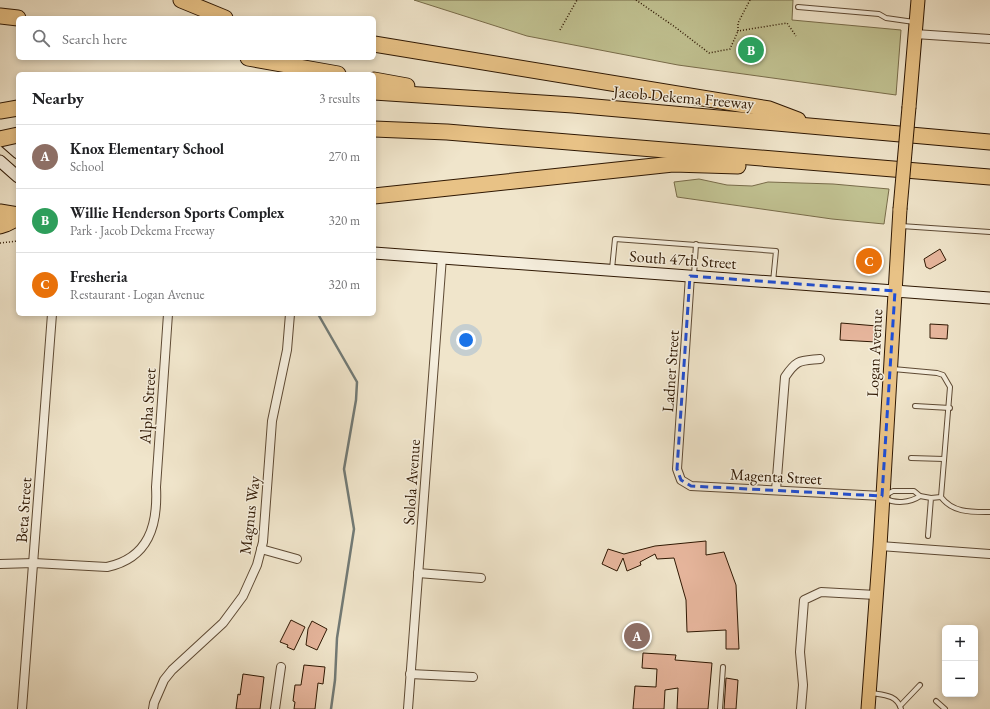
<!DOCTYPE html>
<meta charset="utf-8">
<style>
body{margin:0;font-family:"EB Garamond",serif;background:#f2f2f2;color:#202124}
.controls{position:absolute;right:12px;bottom:12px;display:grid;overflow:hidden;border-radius:6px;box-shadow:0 2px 6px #0003}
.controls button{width:36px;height:36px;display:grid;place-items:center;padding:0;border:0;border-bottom:1px solid #e0e0e0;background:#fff;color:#202124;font:20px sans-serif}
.you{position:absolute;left:466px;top:340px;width:14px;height:14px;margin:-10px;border:3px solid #fff;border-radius:50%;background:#1a73e8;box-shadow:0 0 0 6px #1a73e833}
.badge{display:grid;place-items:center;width:26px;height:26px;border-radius:50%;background:#7c3aed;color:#fff;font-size:13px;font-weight:700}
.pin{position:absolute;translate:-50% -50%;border:2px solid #fff;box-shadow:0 1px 4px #0006}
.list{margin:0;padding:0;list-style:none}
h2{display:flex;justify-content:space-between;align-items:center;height:52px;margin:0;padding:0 16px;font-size:17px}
h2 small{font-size:13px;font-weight:400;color:#757577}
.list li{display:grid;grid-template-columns:26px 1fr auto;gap:12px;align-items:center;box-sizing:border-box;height:64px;padding:0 16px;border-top:1px solid #e0e0e0}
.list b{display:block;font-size:15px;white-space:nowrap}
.list p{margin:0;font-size:13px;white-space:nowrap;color:#757577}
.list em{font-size:13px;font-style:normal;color:#757577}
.icon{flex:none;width:22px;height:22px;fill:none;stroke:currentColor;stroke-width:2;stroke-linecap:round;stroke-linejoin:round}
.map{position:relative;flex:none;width:990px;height:709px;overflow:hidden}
.search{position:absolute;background:#fff;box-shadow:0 2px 6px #0003;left:16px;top:16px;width:360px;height:44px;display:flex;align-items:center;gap:10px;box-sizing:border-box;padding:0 14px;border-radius:6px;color:#757577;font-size:15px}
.panel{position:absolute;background:#fff;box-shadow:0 2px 6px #0003;left:16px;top:72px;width:360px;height:244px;border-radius:6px}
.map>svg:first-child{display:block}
.green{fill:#c1c292;stroke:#786c4a}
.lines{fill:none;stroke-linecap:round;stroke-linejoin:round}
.stream{stroke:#727a75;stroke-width:2.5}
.building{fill:#e7b69d;stroke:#2e1702}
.lane-casing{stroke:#5e4a34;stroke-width:6}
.street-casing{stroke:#5e4a34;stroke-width:10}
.secondary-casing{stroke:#2e1702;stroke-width:13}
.primary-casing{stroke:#2e1702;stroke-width:15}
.highway-casing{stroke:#2e1702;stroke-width:17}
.path{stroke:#2e1702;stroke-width:1.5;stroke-dasharray:1 2;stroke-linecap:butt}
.lane{stroke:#f5eedd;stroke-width:4}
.street{stroke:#f5eedd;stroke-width:8}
.secondary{stroke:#f5eedd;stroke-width:11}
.primary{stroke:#e8c286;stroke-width:13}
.highway{stroke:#e8c286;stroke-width:15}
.primary-bridge-casing{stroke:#2e1702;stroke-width:15;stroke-linecap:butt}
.highway-bridge-casing{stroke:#2e1702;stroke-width:17;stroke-linecap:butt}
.primary-bridge{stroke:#e8c286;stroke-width:13}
.highway-bridge{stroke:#e8c286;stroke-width:15}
.marked{fill:none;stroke:#1d4ed8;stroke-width:3;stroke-dasharray:8 5;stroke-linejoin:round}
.labels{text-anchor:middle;stroke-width:3;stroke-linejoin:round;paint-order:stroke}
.street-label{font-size:16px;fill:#2e1702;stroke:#f5eedd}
</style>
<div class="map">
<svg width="990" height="709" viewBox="0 0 990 709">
<rect width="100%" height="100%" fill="#f0e5cb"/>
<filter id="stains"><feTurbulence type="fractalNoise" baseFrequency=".005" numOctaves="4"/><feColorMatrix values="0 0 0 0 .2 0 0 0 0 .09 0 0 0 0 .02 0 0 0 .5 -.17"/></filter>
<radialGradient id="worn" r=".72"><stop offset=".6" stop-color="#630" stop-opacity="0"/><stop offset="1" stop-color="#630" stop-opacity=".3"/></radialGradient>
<!-- green -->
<g class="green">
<path d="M414,0H793L792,20L901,30L896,95L678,65L527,36Z"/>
<path d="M699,179L727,185L752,186L768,182L833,184L889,189L884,224L832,219L677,197L674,182Z"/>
</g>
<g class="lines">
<!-- stream -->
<path class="stream" d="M318,314L357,382L356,400L344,469L354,529L337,638L335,680L331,709"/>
</g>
<!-- building -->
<g class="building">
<path d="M940,249L946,260L930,269L926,267L924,259Z"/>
<path d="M858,254L881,256L880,268L857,267Z"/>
<path d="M841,323L877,326L876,342L840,340Z"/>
<path d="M930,324L948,325L947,339L930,338Z"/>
<path d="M706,541V555L724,552L736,585L739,649H726V630L687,632L686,600L674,558L657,559L655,554L640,562L641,565L627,571L623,558L617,571L602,564L608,549L624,554L655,546Z"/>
<path d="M291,620L305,627L294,650L287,647L288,645L280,642Z"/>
<path d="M312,621L327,629L317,650L306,645L308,629Z"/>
<path d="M643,653L676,655L675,660L712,663L708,709H677L678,688L665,690L664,709H633L635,686L656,687L657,669L642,668Z"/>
<path d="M304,665L325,667L323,684L318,683L315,709H294L295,702L293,701L295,685H301Z"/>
<path d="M243,674L264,677L260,709H236L238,694L240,695Z"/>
<path d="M726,678L738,680L736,709H724Z"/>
</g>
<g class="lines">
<defs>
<g id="lane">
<path d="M798,7L879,14L886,18L914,22"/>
<path d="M901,226L990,232"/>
<path d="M612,269L615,239L776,251L773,282"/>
<path d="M694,276L696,244"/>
<path d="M893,369L937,373L943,375L950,387L941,497C953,513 971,512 990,512"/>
<path d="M915,406L950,408"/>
<path d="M911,458L944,459"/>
<path d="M886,495L893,491H914L920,496"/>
<path d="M884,498C895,504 910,503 920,496L931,498"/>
<path d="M928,536L931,498L941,497"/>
<path d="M872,693C884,695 897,695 901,709"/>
<path d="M936,701L945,709"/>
<path d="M900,706L920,685"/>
<path d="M720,709L723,667"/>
</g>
<g id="street">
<path d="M915,34L990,39"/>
<path d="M690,276L677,469L681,480L691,486L882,496"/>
<path d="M776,490L785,377C797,359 800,361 820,359"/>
<path d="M880,546L990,554"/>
<path d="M261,549L297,559"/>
<path d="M0,564L34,563L107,567C149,558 158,525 156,487L168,314"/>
<path d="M418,573L481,578"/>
<path d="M410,674L473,677"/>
<path d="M22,709L52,314"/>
<path d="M153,709L154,703L164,680L172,670L223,623L243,596L257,565L263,542L272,421L287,350L290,314"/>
<path d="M275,709L281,667"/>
<path d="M408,709L442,257"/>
<path d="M801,709L803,685L800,652L804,600L821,592L876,595"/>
</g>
<g id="secondary">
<path d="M0,137L18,153"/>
<path d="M0,161L18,177"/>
<path d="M374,253L990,298"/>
</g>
<g id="primary">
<path d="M909,107L918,0"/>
<path d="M868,709L880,546L900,209"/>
</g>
<g id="highway">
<path d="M181,0L225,18"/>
<path d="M0,16L18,18"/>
<path d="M374,44L769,109L798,120"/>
<path d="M248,58L338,74"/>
<path d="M374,80L407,86"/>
<path d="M374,92L573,105L990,142"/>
<path d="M0,111L18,108"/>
<path d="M374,129L447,132L990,177"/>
<path d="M374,196L673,164L738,166"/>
<path d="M0,212L18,215"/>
<path d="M0,226L6,224L18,218"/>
</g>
</defs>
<!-- lane casing -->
<use href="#lane" class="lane-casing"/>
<!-- street casing -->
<use href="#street" class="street-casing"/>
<!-- secondary casing -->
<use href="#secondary" class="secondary-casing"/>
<!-- primary casing -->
<use href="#primary" class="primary-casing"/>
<!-- highway casing -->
<use href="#highway" class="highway-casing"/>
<!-- path -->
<g class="path">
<path d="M636,0L675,27L709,53L730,49L738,31"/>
<path d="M750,0L738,23V31L787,23L796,36"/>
<path d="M560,30L577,0"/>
<path d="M0,243L18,241"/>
</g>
<!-- lane -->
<use href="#lane" class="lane"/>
<!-- street -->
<use href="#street" class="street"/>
<!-- secondary -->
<use href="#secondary" class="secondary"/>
<!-- primary -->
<use href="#primary" class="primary"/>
<!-- highway -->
<use href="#highway" class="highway"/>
<defs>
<path id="primary-bridge" d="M900,209L909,107"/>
<path id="highway-bridge" d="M0,139L18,135"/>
</defs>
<!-- primary-bridge casing -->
<use href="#primary-bridge" class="primary-bridge-casing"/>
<!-- highway-bridge casing -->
<use href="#highway-bridge" class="highway-bridge-casing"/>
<!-- primary-bridge -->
<use href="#primary-bridge" class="primary-bridge"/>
<!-- highway-bridge -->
<use href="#highway-bridge" class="highway-bridge"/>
</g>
<!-- marked area -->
<path class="marked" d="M690,276L895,291L882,496L691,486L681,480L677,469Z"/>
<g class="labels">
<!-- street labels -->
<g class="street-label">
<text transform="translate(684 97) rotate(5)" y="6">Jacob Dekema Freeway</text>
<text transform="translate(683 259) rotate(4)" y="6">South 47th Street</text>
<text transform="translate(874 353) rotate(-87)" y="6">Logan Avenue</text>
<text transform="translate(670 371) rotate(-86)" y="6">Ladner Street</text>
<text transform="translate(147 406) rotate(-86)" y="6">Alpha Street</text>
<text transform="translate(776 476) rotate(3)" y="6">Magenta Street</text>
<text transform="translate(411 482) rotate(-86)" y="6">Solola Avenue</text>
<text transform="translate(23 510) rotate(-86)" y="6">Beta Street</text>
<text transform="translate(249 515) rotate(-83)" y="6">Magnus Way</text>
</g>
</g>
<rect width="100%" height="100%" filter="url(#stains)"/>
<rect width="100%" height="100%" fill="url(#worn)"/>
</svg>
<div class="controls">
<button>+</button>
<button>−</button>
</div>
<div class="you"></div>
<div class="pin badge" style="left:637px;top:636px;background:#8d6e63">A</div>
<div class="pin badge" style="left:751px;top:50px;background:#2e9e5b">B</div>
<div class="pin badge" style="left:869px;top:261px;background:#e8710a">C</div>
<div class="search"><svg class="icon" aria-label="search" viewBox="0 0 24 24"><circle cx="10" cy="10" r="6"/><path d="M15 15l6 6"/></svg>Search here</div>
<section class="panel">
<h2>Nearby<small>3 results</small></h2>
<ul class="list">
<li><span class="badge" style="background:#8d6e63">A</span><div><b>Knox Elementary School</b><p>School</p></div><em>270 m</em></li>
<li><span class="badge" style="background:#2e9e5b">B</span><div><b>Willie Henderson Sports Complex</b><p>Park · Jacob Dekema Freeway</p></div><em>320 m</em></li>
<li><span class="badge" style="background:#e8710a">C</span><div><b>Fresheria</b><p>Restaurant · Logan Avenue</p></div><em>320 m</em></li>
</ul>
</section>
</div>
